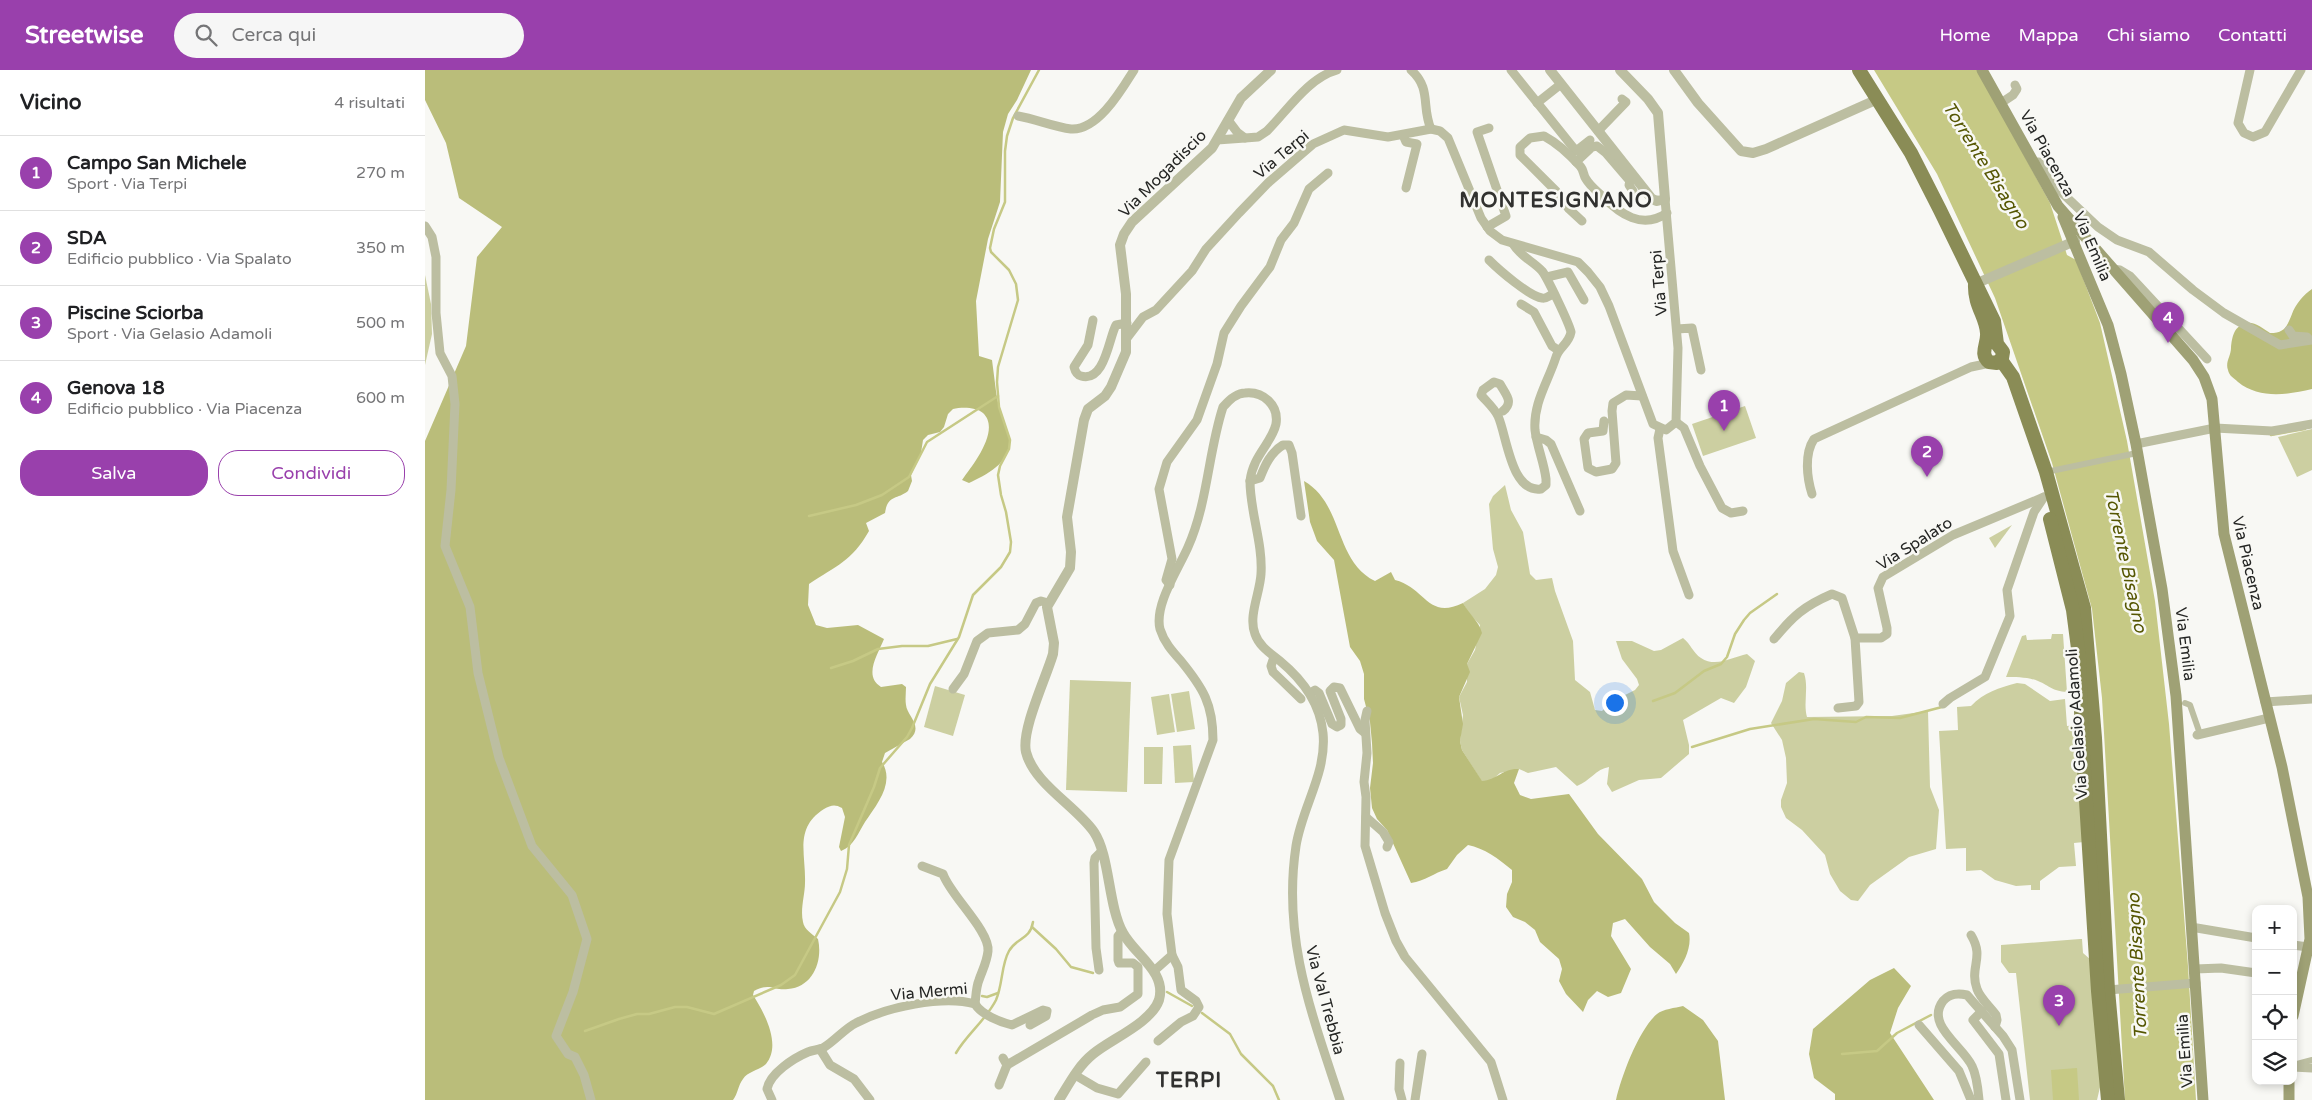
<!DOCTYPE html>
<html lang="it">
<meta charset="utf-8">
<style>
body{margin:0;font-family:"Varela Round",sans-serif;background:#f6f6f6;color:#202124}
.controls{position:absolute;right:15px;bottom:15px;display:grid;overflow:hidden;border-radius:10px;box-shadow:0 2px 8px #0003}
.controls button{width:45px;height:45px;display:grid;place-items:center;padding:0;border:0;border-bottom:1px solid #e0e0e0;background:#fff;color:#202124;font:25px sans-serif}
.you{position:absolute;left:1189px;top:632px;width:18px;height:18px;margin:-12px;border:4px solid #fff;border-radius:50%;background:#1a73e8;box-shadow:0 0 0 8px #1a73e833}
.badge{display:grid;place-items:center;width:32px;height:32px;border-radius:50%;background:#9940ac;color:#fff;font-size:16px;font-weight:700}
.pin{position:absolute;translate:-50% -41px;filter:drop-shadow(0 1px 2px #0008)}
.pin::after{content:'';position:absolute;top:26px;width:18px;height:15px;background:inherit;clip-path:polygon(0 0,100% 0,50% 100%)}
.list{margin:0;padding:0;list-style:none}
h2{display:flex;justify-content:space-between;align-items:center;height:65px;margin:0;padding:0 20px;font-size:21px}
h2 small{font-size:16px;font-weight:400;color:#757577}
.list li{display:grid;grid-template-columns:32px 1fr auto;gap:15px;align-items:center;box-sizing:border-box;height:75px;padding:0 20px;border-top:1px solid #e0e0e0}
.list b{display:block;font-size:19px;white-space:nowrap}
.list p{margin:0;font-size:16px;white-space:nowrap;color:#757577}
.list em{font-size:16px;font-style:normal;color:#757577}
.actions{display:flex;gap:10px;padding:15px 20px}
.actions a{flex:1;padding:11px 0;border:1px solid #9940ac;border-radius:20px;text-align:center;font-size:18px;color:#9940ac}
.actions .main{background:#9940ac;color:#fff}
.icon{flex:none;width:28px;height:28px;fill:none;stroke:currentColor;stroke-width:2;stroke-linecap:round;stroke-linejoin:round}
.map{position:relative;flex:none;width:1887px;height:1030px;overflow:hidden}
header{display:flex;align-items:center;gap:30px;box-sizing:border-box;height:70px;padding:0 25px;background:#9940ac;color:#fff}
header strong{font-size:24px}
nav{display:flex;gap:28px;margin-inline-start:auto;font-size:18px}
.search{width:350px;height:45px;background:#f6f6f6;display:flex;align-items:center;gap:12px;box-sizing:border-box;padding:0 18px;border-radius:28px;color:#757577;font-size:19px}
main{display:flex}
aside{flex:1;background:#fff}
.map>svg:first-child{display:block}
.green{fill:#cccfa1}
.forest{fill:#babd7a}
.water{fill:#c6c985}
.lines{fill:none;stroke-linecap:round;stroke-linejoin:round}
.stream{stroke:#c6c985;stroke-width:2.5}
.pedestrian{stroke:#bcbea1;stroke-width:6}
.minor{stroke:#bcbea1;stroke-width:9}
.tertiary{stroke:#bcbea1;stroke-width:10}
.secondary{stroke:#9fa175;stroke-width:11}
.primary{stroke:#8a8c56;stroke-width:14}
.labels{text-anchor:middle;stroke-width:5;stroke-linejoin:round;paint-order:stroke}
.street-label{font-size:16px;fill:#252624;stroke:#f8f8f4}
.water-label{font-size:18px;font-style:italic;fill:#555602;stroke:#f8f8f4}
.district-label{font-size:21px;font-weight:bold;letter-spacing:1px;fill:#31312f;stroke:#f8f8f4}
</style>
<header>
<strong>Streetwise</strong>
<div class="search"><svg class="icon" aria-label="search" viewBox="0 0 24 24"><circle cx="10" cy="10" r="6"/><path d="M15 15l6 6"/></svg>Cerca qui</div>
<nav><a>Home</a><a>Mappa</a><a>Chi siamo</a><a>Contatti</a></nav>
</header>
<main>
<aside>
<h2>Vicino<small>4 risultati</small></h2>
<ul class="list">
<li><span class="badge">1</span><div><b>Campo San Michele</b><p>Sport · Via Terpi</p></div><em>270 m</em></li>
<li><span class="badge">2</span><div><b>SDA</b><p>Edificio pubblico · Via Spalato</p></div><em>350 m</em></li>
<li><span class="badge">3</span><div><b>Piscine Sciorba</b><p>Sport · Via Gelasio Adamoli</p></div><em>500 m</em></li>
<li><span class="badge">4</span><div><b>Genova 18</b><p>Edificio pubblico · Via Piacenza</p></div><em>600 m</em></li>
</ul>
<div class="actions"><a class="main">Salva</a><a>Condividi</a></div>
</aside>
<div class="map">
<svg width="1887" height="1030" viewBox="0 0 1887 1030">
<rect width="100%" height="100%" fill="#f8f8f4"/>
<!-- green -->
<g class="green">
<path d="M0,205L6,234L7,264L0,295Z"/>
<path d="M1320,336L1331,368L1278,386L1267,354Z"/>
<path d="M1887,359V400L1872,407L1853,367Z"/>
<path d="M1080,415L1086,440L1098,462L1105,504L1111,510L1127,508L1130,521L1148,571L1150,610L1165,622L1170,640L1177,641L1186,632L1210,620L1214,615L1212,609L1197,589L1191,571H1207L1229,581L1236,580L1258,568C1266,574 1268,583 1276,588C1291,598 1307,587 1322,584L1330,591L1321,617L1309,633L1296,628L1258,650L1264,675V684L1236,708L1214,710L1187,722L1182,714L1184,697C1171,699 1165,711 1152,716L1131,697L1103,703L1094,699L1075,703L1067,710L1057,712L1037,680L1035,671L1038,645L1034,627L1042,612V594L1050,580L1055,555L1042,541L1038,533L1060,519L1071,505L1073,497L1068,479L1064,434L1068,426Z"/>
<path d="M1587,455L1570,478L1564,468Z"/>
<path d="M1627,564H1638L1642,622C1627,621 1625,616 1613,611C1603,607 1591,607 1581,607L1597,566L1601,565L1602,570L1626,569Z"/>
<path d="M1374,602L1379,603C1384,618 1378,633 1382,647L1467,646L1503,641L1505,717L1514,740L1511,779L1484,787L1445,815L1433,831L1426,830L1415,821L1405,804L1400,785L1377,760L1361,748L1356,737V730L1362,713L1361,688L1357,670L1346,653L1357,631L1361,613Z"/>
<path d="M645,610L706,612L702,722L641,720Z"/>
<path d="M1592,613L1600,614L1625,631L1640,629L1642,656L1652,655L1659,772L1649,773L1651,796L1634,797L1615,811V820H1606V815L1591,816L1570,810L1556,800L1541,801V778L1521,779L1514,661L1533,660L1532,637L1546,636C1559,622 1574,618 1592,613Z"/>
<path d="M510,616L540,625L528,666L499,657Z"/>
<path d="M764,621L770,659L752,662L746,624Z"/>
<path d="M744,624L750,662L732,665L726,627Z"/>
<path d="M766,675L769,712L750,713L748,676Z"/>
<path d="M719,677H738L737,714H719Z"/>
<path d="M1655,869H1657L1658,883L1666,890L1676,1013L1672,1030H1605L1591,903H1584L1576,892V875Z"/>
</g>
<!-- forest -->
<g class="forest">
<path d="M0,0H606L592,30L583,44L578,62L575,132L563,169L551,231L554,286L567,290L572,329L585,371C585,393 561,405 544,413L537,410C548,395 576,360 558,343C551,337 537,337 528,339L523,344L519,357L515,362L503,365L498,370L496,383L486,405L487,411L483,421C472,430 463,424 460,443L441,453L444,461C427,491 411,496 384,514L383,535L391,555L402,558L433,555L459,569C453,584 438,606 456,617L477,614L481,617C481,623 480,629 481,635C482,646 499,656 485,669L460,683L457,692C470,713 452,734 440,752C433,763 429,776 416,781L414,777L420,747L417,738C410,734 406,735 399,739C369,758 381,784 380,813C380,825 375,839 378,852C379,859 387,864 393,869C398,891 388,917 363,919C349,921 345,912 329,921L328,925C339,942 357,975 341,994C335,1000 323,1001 318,1009C313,1015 313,1024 308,1030H0V371L41,276L52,187L77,157L34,128L21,73L0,30Z"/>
<path d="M1887,219V319C1862,325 1834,329 1813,312C1809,308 1804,306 1803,300C1800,292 1806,286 1806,278C1807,267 1809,256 1821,253C1829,251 1839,259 1845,263C1860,263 1862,256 1867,244C1870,235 1879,224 1887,219Z"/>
<path d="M879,411C919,434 909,491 950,511L966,502L970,510C1001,518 1002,550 1038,533C1044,544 1054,551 1057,563L1042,594L1045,602L1034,627L1038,654L1035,671L1037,680L1057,711C1072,710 1078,698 1094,699L1089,713L1095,725L1106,729L1144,724L1173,764L1217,809L1229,832L1250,853L1264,863C1267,877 1259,893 1251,904L1245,894L1225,877L1200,849L1188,853L1186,866L1206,899L1196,923L1183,927L1172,921L1163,930L1158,942L1141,924L1134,911L1137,899L1134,889L1115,872L1110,860L1100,852L1088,847L1081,837L1082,824L1087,812V800C1074,789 1059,778 1043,775L1032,785L1022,799C1009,803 1000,811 986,813L962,760L952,749L947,738L945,718L948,693L947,673L945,652L939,629V604L935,591L925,577L909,490L892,471L885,452Z"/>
<path d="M1469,898L1486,916L1473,938L1465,963L1509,1030H1410V1024L1389,1008L1384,984L1388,959L1445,910Z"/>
<path d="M1258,936L1278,950L1293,971L1300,1030H1191C1196,1007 1214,959 1232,944C1238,939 1250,938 1258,936Z"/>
</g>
<!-- water -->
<g class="water">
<path d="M1449,0H1553L1625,133L1642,185L1651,190L1675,253L1702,371L1730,531L1744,654L1763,896L1771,1030H1700L1677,628L1667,539L1627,393L1570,228L1512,104Z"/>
<path d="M1652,998L1654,1030H1628L1626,1000Z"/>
</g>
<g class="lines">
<!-- stream -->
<g class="stream">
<path d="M1846,365L1880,359"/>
<path d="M384,446L431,435L457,425L484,407L502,372L573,326"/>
<path d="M406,598L428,591L453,579L477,576H503L532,569"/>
<path d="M1228,631L1250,623L1279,601L1296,594L1302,587L1310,564L1319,550L1325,543L1352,524"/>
<path d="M1267,677L1325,659L1389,649L1431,652L1441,647L1475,648L1517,637"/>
<path d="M607,857L631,879L646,897L668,903"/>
<path d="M742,922L767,936"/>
<path d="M557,926L562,927L573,923"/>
<path d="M777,943L805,964L816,984L848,1016L854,1030"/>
<path d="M160,961L194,949L212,944H224L250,937H262L289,944L356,915L370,905L415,822L422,799L424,775L449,717L455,698L482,667L487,658L505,614L534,567L548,525L576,497L585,482L586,472L581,442L576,425L573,405L575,396L584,379L585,370L574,337L572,312L573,297L593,230L591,214L584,200L566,182L565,178L569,159L580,132V81L582,66L588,48L614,0"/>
<path d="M531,983C542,964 561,950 571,930C578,914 576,895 584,881C592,867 605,870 608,852"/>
<path d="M1417,984L1452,981L1472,963L1506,945"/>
</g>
<!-- pedestrian -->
<g class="pedestrian">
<path d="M1621,402L1712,383"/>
<path d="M1760,633L1765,635L1775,664"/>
<path d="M1872,994L1887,990"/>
</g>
<!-- minor -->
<g class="minor">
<path d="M986,0C1007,19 996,36 1006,59"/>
<path d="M1086,0L1151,81L1165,70"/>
<path d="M1825,0L1813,53L1819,63L1828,67L1840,62L1876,0"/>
<path d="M1112,33L1136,14"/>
<path d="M1576,33L1588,25L1592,19L1590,15"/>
<path d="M593,46C611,49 629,57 646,59C673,61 697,19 709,0"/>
<path d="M803,50L812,62L820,68L833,67L842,61C862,41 883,8 912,0"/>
<path d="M1173,61L1201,32L1197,29"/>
<path d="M978,65L981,72L992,74L981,118"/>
<path d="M792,70L820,68"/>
<path d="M1151,92L1167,77L1172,76L1181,83L1205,111L1204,115L1208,121"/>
<path d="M1610,92H1614L1634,120L1673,157L1692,170L1724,182L1768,220L1799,243L1855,275L1887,270"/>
<path d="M1157,151L1144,139L1131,121L1095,85V77L1105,68L1119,66C1132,73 1145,85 1155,96C1159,100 1158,105 1161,109C1165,116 1172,121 1177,126C1195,144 1217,160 1242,143"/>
<path d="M0,156L7,167L11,187V243L15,283L27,306L30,334L26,420L20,476L45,537L53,603L74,688L107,776L147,825L162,869L148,922L131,966L143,984L150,987L159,1005L166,1030"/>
<path d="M1062,157L1081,146L1052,62L1064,58"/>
<path d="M1064,190C1074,200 1104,226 1117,228C1121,229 1124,226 1128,224"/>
<path d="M1687,199L1695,200L1705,206L1782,289"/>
<path d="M1122,207L1143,202L1159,230"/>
<path d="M1096,234L1109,242L1127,276L1133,280"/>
<path d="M668,250L663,275L649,297C650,301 652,305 656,306C680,313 684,267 691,255L702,253"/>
<path d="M1252,259L1267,258L1276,300"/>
<path d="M1864,260L1868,266L1882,267"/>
<path d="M702,268L718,247L731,240L767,201L781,179L814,143L844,112L888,74L919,60L963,67L1006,59L1015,61L1023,68L1056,148L1065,161L1077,170L1153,192L1163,202L1175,217L1184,236L1228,354L1241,360L1251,352L1253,278L1240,129"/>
<path d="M1078,341C1089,332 1081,325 1075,314L1069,312L1058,320L1056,325C1062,332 1069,338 1073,346C1082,366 1086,423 1116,419L1121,415V409C1119,392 1112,377 1110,360C1108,333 1123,312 1131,287C1134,277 1144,274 1146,262C1144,253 1122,207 1117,201C1108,191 1096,187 1088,174"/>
<path d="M1179,351L1178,361L1163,363L1159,369L1163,398L1171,402L1187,399L1191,393L1187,341L1188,333L1201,325L1217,326"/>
<path d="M1251,352L1259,358L1275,396L1297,438L1306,443L1318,441"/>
<path d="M1235,359L1233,368L1248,481L1264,525"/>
<path d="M1111,367L1121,370L1126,374L1155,441"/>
<path d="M1711,374L1790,358L1847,361L1887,354"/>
<path d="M825,411L835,408C840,395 846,382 858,375H864L867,383L876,446"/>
<path d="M1387,424C1382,408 1379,384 1389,369L1546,297L1565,293"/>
<path d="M745,515L741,510L747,489L734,419L742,392L772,350L792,294L799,263L816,236L845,197L856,170L869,153L884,119L903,103"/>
<path d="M1430,568H1456L1462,564V558L1453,518L1458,507L1528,465L1619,427"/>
<path d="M1349,569C1368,546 1379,536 1407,524L1417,528L1430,568L1434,632L1431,636L1413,638"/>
<path d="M849,587L846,596L848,602L876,629"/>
<path d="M528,619L539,604L552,571L563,563L593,560L600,554L611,533L616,531L623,533"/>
<path d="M885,623L890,620L894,623L907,654L912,657L916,655V649L905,621L909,617L915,618L935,659L940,663"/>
<path d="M1840,632L1887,629"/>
<path d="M1518,634L1525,628L1560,607L1585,546L1582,520L1609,442L1619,427"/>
<path d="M942,641L940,650L942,683L939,712L941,727L940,776L960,843L971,871L980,887L1066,992L1078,1030"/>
<path d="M1772,665L1844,648"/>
<path d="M941,747L958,762L964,772L962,777"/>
<path d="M497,796L518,804C525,825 565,861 563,881C562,892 557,901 554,910C551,917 551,926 550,934"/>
<path d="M1766,857L1831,868"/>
<path d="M1546,865C1560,888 1544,897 1552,919C1555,928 1565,937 1571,945L1572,950L1570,957"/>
<path d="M1868,875L1883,877"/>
<path d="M1770,899L1796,898L1831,903"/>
<path d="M674,900L671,878L669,793L670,788L676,782"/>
<path d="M729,901L747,885L742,844L744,790L788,670C788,634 778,618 756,591C747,581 739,572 735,559C729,535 753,500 763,477C783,432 783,383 798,337C804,330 811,323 820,323C838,321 854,335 851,354C847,373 828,385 825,411C825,442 838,473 836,504C835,523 823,546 830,564C834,576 845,583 855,591C878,610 895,633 898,663C902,703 877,737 871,776C857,869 887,944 915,1030"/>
<path d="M1680,923L1683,920L1771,913"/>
<path d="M550,934C557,945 575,952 587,955L618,940L622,941L621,946L605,955"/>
<path d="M1557,941L1548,950L1574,984L1581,1030"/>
<path d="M1494,955L1534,1001L1546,1030"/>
<path d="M733,971L756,952L768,946L774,937L771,931L756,920L753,897L747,885"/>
<path d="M395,979L405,995L429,1009L445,1030"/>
<path d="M578,988L582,995L667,945L678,940L695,937L713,924V897L708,893H694L693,890V866L697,861"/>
<path d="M975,993L974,1019L977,1030"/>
<path d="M1868,997L1887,998"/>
<path d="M650,1005L672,1018L693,1024L721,992"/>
<path d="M574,1015L582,995"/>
<path d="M347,1030L342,1019C345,1003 369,988 383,982C388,980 393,980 398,978C410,971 419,959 431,953C461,937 518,925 550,934"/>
<path d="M990,1030L997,984"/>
<path d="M1554,1030C1553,1019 1552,1006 1547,996C1538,976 1500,955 1518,931C1525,923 1533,923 1542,925L1578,966L1587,980L1595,1030"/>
</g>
<!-- tertiary -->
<g class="tertiary">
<path d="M1125,0L1227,129L1232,131L1240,129L1233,43L1223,29L1195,0"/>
<path d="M1249,0L1273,33L1316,81L1328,83L1341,79L1453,29"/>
<path d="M1550,214L1650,171"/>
<path d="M634,1030C644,1014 653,996 668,984C686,969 726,953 734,930C742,902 710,885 698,863C683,836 685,786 669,762C651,736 609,714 601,682C596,660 621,608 628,584L629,573L622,537L645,498L646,482L642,447L659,350L663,339L680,326L686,317L701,282V224L695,175L699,164L707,152L787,78L816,28L846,0"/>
</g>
<!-- secondary -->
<g class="secondary">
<path d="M1557,0L1633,136L1768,290L1779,307L1787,329L1799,464L1857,697L1883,827L1885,869L1868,946"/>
<path d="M1638,147L1683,255L1696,304L1711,374L1737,519L1751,626L1778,1030"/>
<path d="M1864,1011V1030"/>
</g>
<!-- primary -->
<g class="primary">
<path d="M1434,0L1486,83L1515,140L1569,251L1572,274L1578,282L1577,288L1572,293L1564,292C1554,284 1563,274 1562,263C1561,246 1549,236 1550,214"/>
<path d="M1576,290L1588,307L1621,402L1659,538L1670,668L1683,920L1693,1030"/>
<path d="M1625,449L1648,540L1654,586L1657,668L1673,921L1683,1030"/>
</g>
</g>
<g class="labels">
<!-- street labels -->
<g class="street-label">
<text transform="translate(1623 83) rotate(61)" y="6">Via Piacenza</text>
<text transform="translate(856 84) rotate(-40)" y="6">Via Terpi</text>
<text transform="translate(737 103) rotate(-45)" y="6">Via Mogadiscio</text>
<text transform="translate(1668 176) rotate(67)" y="6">Via Emilia</text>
<text transform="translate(1233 213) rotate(-95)" y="6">Via Terpi</text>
<text transform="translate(1489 473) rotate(-32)" y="6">Via Spalato</text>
<text transform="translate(1824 493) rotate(77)" y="6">Via Piacenza</text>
<text transform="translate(1761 574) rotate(83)" y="6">Via Emilia</text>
<text transform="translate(1651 654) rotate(-94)" y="6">Via Gelasio Adamoli</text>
<text transform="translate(504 921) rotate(-5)" y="6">Via Mermi</text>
<text transform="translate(901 930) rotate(75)" y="6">Via Val Trebbia</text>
<text transform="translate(1759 981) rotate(-94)" y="6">Via Emilia</text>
</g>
<!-- water labels -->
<g class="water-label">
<text transform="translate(1561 95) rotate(58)" y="6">Torrente Bisagno</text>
<text transform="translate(1701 491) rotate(78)" y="6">Torrente Bisagno</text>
<text transform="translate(1712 896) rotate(-93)" y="6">Torrente Bisagno</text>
</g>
<!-- district labels -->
<g class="district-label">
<text x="1131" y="137">MONTESIGNANO</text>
<text x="764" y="1017">TERPI</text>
</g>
</g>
</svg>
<div class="controls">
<button>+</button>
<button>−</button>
<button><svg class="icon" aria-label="locate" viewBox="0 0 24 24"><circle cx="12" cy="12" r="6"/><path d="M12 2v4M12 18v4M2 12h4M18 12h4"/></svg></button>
<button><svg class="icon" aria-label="layers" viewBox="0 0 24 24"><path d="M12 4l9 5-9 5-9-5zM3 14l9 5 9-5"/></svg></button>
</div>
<div class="you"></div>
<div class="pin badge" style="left:1299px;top:361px">1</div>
<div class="pin badge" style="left:1502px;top:407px">2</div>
<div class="pin badge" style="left:1634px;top:956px">3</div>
<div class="pin badge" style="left:1743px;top:273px">4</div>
</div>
</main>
